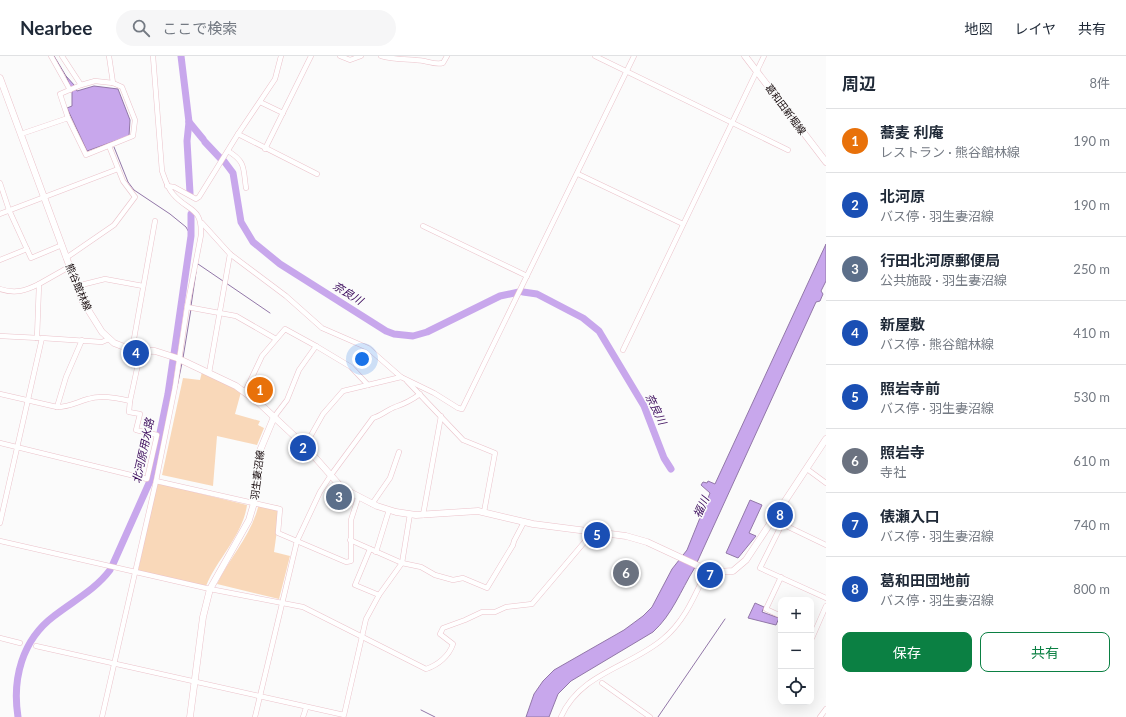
<!DOCTYPE html>
<html lang="ja">
<meta charset="utf-8">
<style>
body{margin:0;font-family:Lato,"Noto Sans JP",sans-serif;background:#f6f6f7;color:#1f2937}
.controls{position:absolute;right:12px;bottom:12px;display:grid;overflow:hidden;border-radius:8px;box-shadow:0 4px 16px #0002}
.controls button{width:36px;height:36px;display:grid;place-items:center;padding:0;border:0;border-bottom:1px solid #e0e1e3;background:#fff;color:#1f2937;font:20px sans-serif}
.you{position:absolute;left:362px;top:303px;width:14px;height:14px;margin:-10px;border:3px solid #fff;border-radius:50%;background:#1a73e8;box-shadow:0 0 0 6px #1a73e833}
.badge{display:grid;place-items:center;width:26px;height:26px;border-radius:50%;background:#0b8043;color:#fff;font-size:13px;font-weight:700}
.pin{position:absolute;translate:-50% -50%;border:2px solid #fff;box-shadow:0 1px 4px #0006}
.list{margin:0;padding:0;list-style:none}
h2{display:flex;justify-content:space-between;align-items:center;height:52px;margin:0;padding:0 16px;font-size:17px}
h2 small{font-size:13px;font-weight:400;color:#747a83}
.list li{display:grid;grid-template-columns:26px 1fr auto;gap:12px;align-items:center;box-sizing:border-box;height:64px;padding:0 16px;border-top:1px solid #e0e1e3}
.list b{display:block;font-size:15px;white-space:nowrap}
.list p{margin:0;font-size:13px;white-space:nowrap;color:#747a83}
.list em{font-size:13px;font-style:normal;color:#747a83}
.actions{display:flex;gap:8px;padding:12px 16px}
.actions a{flex:1;padding:9px 0;border:1px solid #0b8043;border-radius:8px;text-align:center;font-size:14px;color:#0b8043}
.actions .main{background:#0b8043;color:#fff}
.icon{flex:none;width:22px;height:22px;fill:none;stroke:currentColor;stroke-width:2;stroke-linecap:round;stroke-linejoin:round}
.map{position:relative;flex:none;width:826px;height:661px;overflow:hidden}
header{display:flex;align-items:center;gap:24px;box-sizing:border-box;height:56px;padding:0 20px;background:#fff;border-bottom:1px solid #e0e1e3}
header strong{font-size:19px}
nav{display:flex;gap:22px;margin-inline-start:auto;font-size:14px}
.search{width:280px;height:36px;background:#f6f6f7;display:flex;align-items:center;gap:10px;box-sizing:border-box;padding:0 14px;border-radius:22px;color:#747a83;font-size:15px}
main{display:flex}
aside{flex:1;background:#fff}
.map>svg:first-child{display:block}
.green{fill:#f9d8b9}
.water{fill:#c8a7ec;stroke:#9277a8}
.lines{fill:none;stroke-linecap:round;stroke-linejoin:round}
.stream{stroke:#9277a8;stroke-width:1}
.river{stroke:#c8a7ec;stroke-width:7}
.minor-casing{stroke:#ebc2ca;stroke-width:5.5}
.major-casing{stroke:#ebc2ca;stroke-width:7}
.minor{stroke:#fff;stroke-width:4.5}
.major{stroke:#fff;stroke-width:6}
.labels{text-anchor:middle;stroke-width:3;stroke-linejoin:round;paint-order:stroke}
.street-label{font-size:10px;fill:#14080a;stroke:#fbfbfb}
.water-label{font-size:11px;font-style:italic;fill:#3b0b5c;stroke:#fbfbfb}
</style>
<header>
<strong>Nearbee</strong>
<div class="search"><svg class="icon" aria-label="search" viewBox="0 0 24 24"><circle cx="10" cy="10" r="6"/><path d="M15 15l6 6"/></svg>ここで検索</div>
<nav><a>地図</a><a>レイヤ</a><a>共有</a></nav>
</header>
<main>
<div class="map">
<svg width="826" height="661" viewBox="0 0 826 661">
<rect width="100%" height="100%" fill="#fbfbfb"/>
<!-- green -->
<g class="green">
<path d="M202,316L241,336L235,358L260,365L258,369L264,372L257,389L217,380L213,430L162,419L183,322L200,324Z"/>
<path d="M157,427L247,449C243,479 217,503 206,530L138,515Z"/>
<path d="M259,447L279,450L280,453L274,496L290,500L279,543L217,528C230,501 253,477 259,447Z"/>
</g>
<!-- water -->
<g class="water">
<path d="M66,20L75,30L77,35L94,30L118,33L130,64L129,80L87,95L67,52L72,50V35Z"/>
<path d="M826,188V225L821,235L823,238L820,245L816,246L694,513C681,534 672,559 653,576L571,625L558,638L549,661H526L534,638L543,625L554,614L624,574L643,560L652,551L672,513L687,494L710,437L701,429L703,426L707,427L708,425L715,428Z"/>
<path d="M750,444L762,449L749,477L756,480L738,502L726,497Z"/>
<path d="M755,547L764,551L762,556L779,562L776,569L748,562Z"/>
</g>
<g class="lines">
<!-- stream -->
<g class="stream">
<path d="M54,0L66,20"/>
<path d="M114,91L128,126L134,134L170,158L186,171L191,180"/>
<path d="M198,208L223,225"/>
<path d="M226,227L270,257"/>
<path d="M191,250L196,216"/>
<path d="M183,302L191,253"/>
<path d="M177,331L182,307"/>
<path d="M421,654L435,661"/>
<path d="M658,661L725,563"/>
</g>
<!-- river -->
<g class="river">
<path d="M181,0L189,66L187,85L190,137"/>
<path d="M189,66L203,83"/>
<path d="M205,86L221,103"/>
<path d="M224,105L233,117L241,166L253,186L280,208L386,275L394,278L413,280L427,276L500,240L519,236"/>
<path d="M523,236L537,238L583,262L599,275L644,350L664,402L671,413"/>
<path d="M174,298L191,180V158"/>
<path d="M113,508L150,425L168,338L173,304"/>
<path d="M18,661C12,623 22,584 54,560C73,545 95,534 110,514"/>
</g>
<defs>
<g id="minor">
<path d="M51,0L70,34"/>
<path d="M62,0L81,29"/>
<path d="M109,0L113,27"/>
<path d="M340,0L350,4L361,0"/>
<path d="M381,0C396,4 409,3 424,5C430,6 436,9 443,7L447,0"/>
<path d="M595,0L788,94"/>
<path d="M95,25L113,27L122,31L135,64L133,80L86,99L68,62L60,38L81,29Z"/>
<path d="M260,46L283,57"/>
<path d="M21,78L68,62"/>
<path d="M238,78L317,118"/>
<path d="M265,93L311,0"/>
<path d="M228,95C246,106 243,112 246,132"/>
<path d="M578,118L683,168"/>
<path d="M0,127L9,154L31,202L62,189"/>
<path d="M167,130L174,131L196,143L199,141L238,78L275,23L281,0"/>
<path d="M0,158L118,113"/>
<path d="M202,167L230,198L286,240L322,272L368,292L401,321L343,335L323,358L305,390"/>
<path d="M423,170L527,220"/>
<path d="M66,202L114,169L135,141L123,125L109,90"/>
<path d="M0,204L27,193"/>
<path d="M77,230L105,223L143,230"/>
<path d="M0,233C15,238 25,235 39,228"/>
<path d="M187,251L236,260L276,283"/>
<path d="M0,280L39,282"/>
<path d="M37,282L39,228L69,211"/>
<path d="M132,294L155,165"/>
<path d="M623,294L764,0"/>
<path d="M209,317L230,198"/>
<path d="M401,321L434,337L458,352L462,353L463,351L634,0"/>
<path d="M407,325L463,384L495,397L484,456"/>
<path d="M245,336L262,300L285,273L316,290"/>
<path d="M0,338L57,351C69,351 77,346 88,343C100,339 118,342 130,345L138,308L137,295"/>
<path d="M57,351L66,321L82,284"/>
<path d="M274,361L287,344L299,314L316,290L351,311L368,329"/>
<path d="M0,387L147,423L157,379L136,374L140,358L129,356L130,345"/>
<path d="M807,413L826,427"/>
<path d="M156,425L280,453L278,477L346,506L351,505V464L358,442"/>
<path d="M372,448L390,422L399,396"/>
<path d="M423,459L441,360"/>
<path d="M774,464L826,489"/>
<path d="M0,467L42,282L102,286L109,283"/>
<path d="M782,468L760,512L826,542"/>
<path d="M350,484L402,507L421,511L435,519L453,524L463,522L487,532L513,489L514,485L524,466"/>
<path d="M0,485L210,533L303,551L426,613C438,609 449,600 453,588L440,578L443,572L465,564L482,556H495L506,551L532,548L593,476"/>
<path d="M370,493L355,529L379,539"/>
<path d="M376,496L389,454"/>
<path d="M781,521L766,553L781,560"/>
<path d="M0,582L20,587"/>
<path d="M812,582L826,550"/>
<path d="M36,590L344,659L366,563L379,539L402,507L410,458"/>
<path d="M602,627L650,661"/>
<path d="M102,661L156,425L175,331L187,251L201,179C202,150 188,156 173,138C167,131 165,123 162,115L153,0"/>
<path d="M255,661L297,485L320,436L331,419L373,362C381,360 387,354 395,351C404,348 412,344 420,338"/>
<path d="M303,661L306,652"/>
<path d="M561,661C580,617 630,611 663,583C685,565 695,539 707,514"/>
<path d="M820,661L826,653"/>
</g>
<g id="major">
<path d="M745,0L826,106"/>
<path d="M0,22L82,244L102,276L114,287L132,294L155,295L177,302L236,330L259,347L305,390L342,432L377,450L396,456L416,459L478,455L533,468L626,480L647,486L705,513L717,516L733,515L746,504L826,383"/>
<path d="M190,661L203,561L210,533L249,464L254,447L259,397L274,361"/>
</g>
</defs>
<!-- minor casing -->
<use href="#minor" class="minor-casing"/>
<!-- major casing -->
<use href="#major" class="major-casing"/>
<!-- minor -->
<use href="#minor" class="minor"/>
<!-- major -->
<use href="#major" class="major"/>
</g>
<g class="labels">
<!-- street labels -->
<g class="street-label">
<text transform="translate(786 53) rotate(53)" y="4">葛和田新堀線</text>
<text transform="translate(79 231) rotate(67)" y="4">熊谷館林線</text>
<text transform="translate(257 419) rotate(-83)" y="4">羽生妻沼線</text>
</g>
<!-- water labels -->
<g class="water-label">
<text transform="translate(348 237) rotate(32)" y="4">奈良川</text>
<text transform="translate(656 353) rotate(64)" y="4">奈良川</text>
<text transform="translate(143 395) rotate(-78)" y="4">北河原用水路</text>
<text transform="translate(701 451) rotate(-66)" y="4">福川</text>
</g>
</g>
</svg>
<div class="controls">
<button>+</button>
<button>−</button>
<button><svg class="icon" aria-label="locate" viewBox="0 0 24 24"><circle cx="12" cy="12" r="6"/><path d="M12 2v4M12 18v4M2 12h4M18 12h4"/></svg></button>
</div>
<div class="you"></div>
<div class="pin badge" style="left:260px;top:334px;background:#e8710a">1</div>
<div class="pin badge" style="left:303px;top:392px;background:#1a4fb4">2</div>
<div class="pin badge" style="left:339px;top:441px;background:#5c6f8a">3</div>
<div class="pin badge" style="left:136px;top:297px;background:#1a4fb4">4</div>
<div class="pin badge" style="left:597px;top:479px;background:#1a4fb4">5</div>
<div class="pin badge" style="left:626px;top:517px;background:#6b7280">6</div>
<div class="pin badge" style="left:710px;top:519px;background:#1a4fb4">7</div>
<div class="pin badge" style="left:780px;top:459px;background:#1a4fb4">8</div>
</div>
<aside>
<h2>周辺<small>8件</small></h2>
<ul class="list">
<li><span class="badge" style="background:#e8710a">1</span><div><b>蕎麦 利庵</b><p>レストラン · 熊谷館林線</p></div><em>190 m</em></li>
<li><span class="badge" style="background:#1a4fb4">2</span><div><b>北河原</b><p>バス停 · 羽生妻沼線</p></div><em>190 m</em></li>
<li><span class="badge" style="background:#5c6f8a">3</span><div><b>行田北河原郵便局</b><p>公共施設 · 羽生妻沼線</p></div><em>250 m</em></li>
<li><span class="badge" style="background:#1a4fb4">4</span><div><b>新屋敷</b><p>バス停 · 熊谷館林線</p></div><em>410 m</em></li>
<li><span class="badge" style="background:#1a4fb4">5</span><div><b>照岩寺前</b><p>バス停 · 羽生妻沼線</p></div><em>530 m</em></li>
<li><span class="badge" style="background:#6b7280">6</span><div><b>照岩寺</b><p>寺社</p></div><em>610 m</em></li>
<li><span class="badge" style="background:#1a4fb4">7</span><div><b>俵瀬入口</b><p>バス停 · 羽生妻沼線</p></div><em>740 m</em></li>
<li><span class="badge" style="background:#1a4fb4">8</span><div><b>葛和田団地前</b><p>バス停 · 羽生妻沼線</p></div><em>800 m</em></li>
</ul>
<div class="actions"><a class="main">保存</a><a>共有</a></div>
</aside>
</main>
